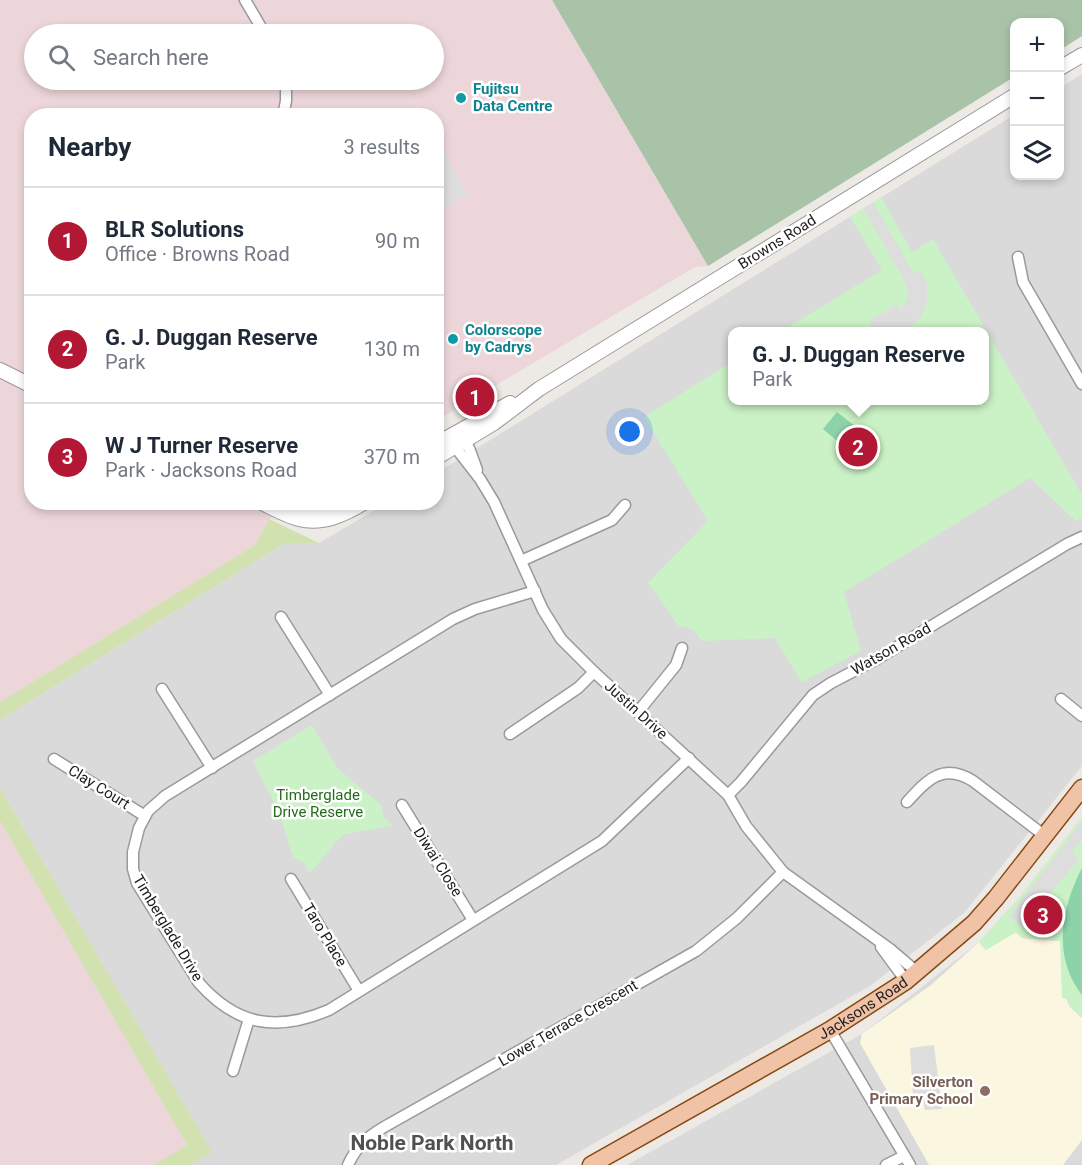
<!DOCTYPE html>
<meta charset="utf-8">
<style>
body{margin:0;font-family:Roboto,sans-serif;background:#f2f2f3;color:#1f2937}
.controls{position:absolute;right:18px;top:18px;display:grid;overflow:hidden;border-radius:12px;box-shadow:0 3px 9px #0003}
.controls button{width:54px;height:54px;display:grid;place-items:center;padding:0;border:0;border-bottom:2px solid #e0e1e3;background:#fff;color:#1f2937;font:30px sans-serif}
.you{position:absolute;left:630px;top:432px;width:21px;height:21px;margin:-15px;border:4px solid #fff;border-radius:50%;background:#1a73e8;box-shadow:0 0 0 9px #1a73e833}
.badge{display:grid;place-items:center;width:39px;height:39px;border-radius:50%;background:#b21834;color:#fff;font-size:20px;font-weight:700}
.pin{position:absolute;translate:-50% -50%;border:3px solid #fff;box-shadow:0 2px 6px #0006}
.popup{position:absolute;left:728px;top:327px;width:261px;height:78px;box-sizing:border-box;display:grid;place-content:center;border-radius:12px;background:#fff;filter:drop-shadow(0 2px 4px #0005);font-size:20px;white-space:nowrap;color:#747a83}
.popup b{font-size:22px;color:#1f2937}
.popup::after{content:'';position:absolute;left:50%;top:100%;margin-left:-12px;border:12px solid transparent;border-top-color:#fff}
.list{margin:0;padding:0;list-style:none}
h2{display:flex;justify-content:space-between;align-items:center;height:78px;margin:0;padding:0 24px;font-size:26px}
h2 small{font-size:20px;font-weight:400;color:#747a83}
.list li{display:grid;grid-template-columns:39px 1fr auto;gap:18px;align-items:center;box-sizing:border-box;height:108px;padding:0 24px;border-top:2px solid #e0e1e3}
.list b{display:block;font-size:22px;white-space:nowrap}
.list p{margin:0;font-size:20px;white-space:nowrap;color:#747a83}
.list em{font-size:20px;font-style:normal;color:#747a83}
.icon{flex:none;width:33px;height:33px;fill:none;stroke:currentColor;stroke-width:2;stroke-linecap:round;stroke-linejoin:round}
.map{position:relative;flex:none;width:1082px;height:1165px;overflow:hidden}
.search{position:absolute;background:#fff;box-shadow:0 3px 9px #0003;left:24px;top:24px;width:420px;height:66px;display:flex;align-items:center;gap:15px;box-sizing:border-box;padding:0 21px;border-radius:33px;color:#747a83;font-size:22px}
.panel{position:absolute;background:#fff;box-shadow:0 3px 9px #0003;left:24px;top:108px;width:420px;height:402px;border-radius:24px}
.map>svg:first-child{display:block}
.residential{fill:#dbdadb;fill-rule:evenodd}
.commercial{fill:#ecd6d9;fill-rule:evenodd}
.education{fill:#fbf6e0}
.grass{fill:#d1e1b0}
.cemetery{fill:#a9c3a8}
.park{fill:#cbf2c6}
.pitch{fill:#8cd3aa}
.parking{fill:#ddd}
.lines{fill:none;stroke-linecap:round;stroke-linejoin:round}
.minor-casing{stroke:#9a9a9a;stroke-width:13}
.tertiary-casing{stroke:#9a9a9a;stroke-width:16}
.primary-casing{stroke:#854a12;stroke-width:19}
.minor{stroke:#fff;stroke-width:10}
.tertiary{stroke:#fff;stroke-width:14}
.primary{stroke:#f0c3a7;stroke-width:16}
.culture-dot{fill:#0f9aa8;stroke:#fff;stroke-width:2}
.education-dot{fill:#8d6e63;stroke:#fff;stroke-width:2}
.labels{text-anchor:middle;stroke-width:5;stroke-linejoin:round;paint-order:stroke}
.culture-label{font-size:15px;font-weight:bold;fill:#0d838f;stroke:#fff;text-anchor:start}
.street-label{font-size:15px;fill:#1d1d1d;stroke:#fff}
.park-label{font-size:15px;fill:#216e19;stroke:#fff}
.education-label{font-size:15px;font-weight:bold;fill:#785e54;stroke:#fff;text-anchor:end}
.district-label{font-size:21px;font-weight:bold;fill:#505050;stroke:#fff}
</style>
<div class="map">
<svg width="1082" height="1165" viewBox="0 0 1082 1165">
<rect width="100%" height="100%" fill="#ede9e5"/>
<!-- residential -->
<g class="residential">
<path d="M1082,74V766L965,912L870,986L556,1165H189L211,1151L0,788V720L285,543H319L387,503L436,502L437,473L1014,115V176H1060V88ZM732,332H984V400H732Z"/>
<path d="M1082,817V1165H627L862,1034L979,942L1019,898Z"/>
</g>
<!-- commercial -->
<g class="commercial">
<path d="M0,0H552L708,266L695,267L437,420L436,116H32V502L297,503L269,519L255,545L0,702ZM34,34H434V80H34Z"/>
<path d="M0,821L187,1145L154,1165H0Z"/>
</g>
<!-- education -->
<path class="education" d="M1016,932L1022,938L1060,941L1067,999L1069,1006L1082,1018V1140L1063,1165H929L860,1043L862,1034L931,985L979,942L986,950Z"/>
<!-- grass -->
<g class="grass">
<path d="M269,519L319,543H285L0,720V702L255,545Z"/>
<path d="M0,788L212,1152L189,1165H154L187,1145L0,821Z"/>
</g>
<!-- cemetery -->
<path class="cemetery" d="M552,0H1082V36L1060,50V22H1014V77L708,266Z"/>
<!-- park -->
<g class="park">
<path d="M881,197L912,252L933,239L1082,495V518L1076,521L1030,478L844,592L861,651L802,682L775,638L702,641L692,629L679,626L648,583L708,521L644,417L732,362V400H984V332L782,331L882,270L850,217Z"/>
<path d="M312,725L337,768L381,805L384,818L393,825L342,835L310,873L304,863L293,857L279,812L253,761Z"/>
<path d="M1082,817V1018L1069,1006V1000L1062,998L1060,941L1022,938L1016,932L986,950L979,942L1019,898Z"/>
</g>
<!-- pitch -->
<g class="pitch">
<path d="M837,412L856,427L842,445L823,429Z"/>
<path d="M1082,868V995C1052,957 1061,908 1082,868Z"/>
</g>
<!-- parking -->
<g class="parking">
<path d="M437,139L468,194L437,213H436Z"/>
<path d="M873,202L914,274L920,270L927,283V301L922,316L906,331H874L869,324L871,320L897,304L901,311L909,294L902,276L863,209Z"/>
<path d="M1082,821V840L1072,853L1079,859L1023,927L1009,916Z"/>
<path d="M934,1045L942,1109L925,1110L922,1096L913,1097L910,1048Z"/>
</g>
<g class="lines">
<defs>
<g id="minor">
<path d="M245,0L265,34"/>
<path d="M283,116L286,101V80"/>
<path d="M1018,257L1023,282L1082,384"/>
<path d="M461,436L469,448L477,470"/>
<path d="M452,443L480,479L494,502L543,610L561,639L594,672L728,795L746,826L783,872L890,949L917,972"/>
<path d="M521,561L612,520L625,505"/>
<path d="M535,591L475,609L453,619L165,796L148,811L139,828L133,852V869L137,883L199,983C237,1026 277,1032 329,1010L602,841L689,758"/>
<path d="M281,617L330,695"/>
<path d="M162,689L212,768"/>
<path d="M1061,699L1082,716"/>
<path d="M638,712L676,665L682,648"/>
<path d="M510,734L578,688L594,672"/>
<path d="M54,759L145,816"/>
<path d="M728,795L741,782L813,695L831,683L877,659L1067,544L1082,537"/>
<path d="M907,802C927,780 943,762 973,781L1045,836"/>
<path d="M402,805L473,920"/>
<path d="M291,879L359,991"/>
<path d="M881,947L906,981"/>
<path d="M830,1030L910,1165"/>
<path d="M233,1071L249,1019"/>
<path d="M348,1165C356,1147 367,1137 384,1127L696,951L737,918L783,872"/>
<path d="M886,1165L904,1156"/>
</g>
<g id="tertiary">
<path d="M1060,68L1082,55"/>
<path d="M0,370L32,386"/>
<path d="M436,444L510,403"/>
<path d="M436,458L494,423L539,389L1014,96"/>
<path d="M260,502C273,508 286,516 299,519C323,525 346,514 365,502"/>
<path d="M289,502C304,509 325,511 340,502"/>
</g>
<g id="primary">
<path id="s1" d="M591,1165L830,1030L906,981L974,923L996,898L1082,788"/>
</g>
</defs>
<!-- minor casing -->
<use href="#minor" class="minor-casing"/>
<!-- tertiary casing -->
<use href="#tertiary" class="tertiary-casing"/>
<!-- primary casing -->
<use href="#primary" class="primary-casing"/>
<!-- minor -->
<use href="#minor" class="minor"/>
<!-- tertiary -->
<use href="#tertiary" class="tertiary"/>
<!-- primary -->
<use href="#primary" class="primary"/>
</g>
<!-- markers -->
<g class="culture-dot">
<circle cx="461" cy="98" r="6"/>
<circle cx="453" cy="339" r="6"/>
</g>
<circle class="education-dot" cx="985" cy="1091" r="6"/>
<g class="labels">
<!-- culture labels -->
<g class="culture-label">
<text x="473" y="94">Fujitsu<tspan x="473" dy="17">Data Centre</tspan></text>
<text x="465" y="335">Colorscope<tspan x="465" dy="17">by Cadrys</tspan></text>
</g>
<!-- street labels -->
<g class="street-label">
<text transform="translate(777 242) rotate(-32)" y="5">Browns Road</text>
<text transform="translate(891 649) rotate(-30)" y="5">Watson Road</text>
<text transform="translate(636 710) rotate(42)" y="5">Justin Drive</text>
<text transform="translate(99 787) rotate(32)" y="5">Clay Court</text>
<text transform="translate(438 862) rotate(58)" y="5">Diwai Close</text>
<text transform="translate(168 928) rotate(59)" y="5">Timberglade Drive</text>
<text transform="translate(325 935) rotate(59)" y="5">Taro Place</text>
<text dy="5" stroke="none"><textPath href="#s1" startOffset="314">Jacksons Road</textPath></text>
<text transform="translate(568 1023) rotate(-30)" y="5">Lower Terrace Crescent</text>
</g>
<!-- park labels -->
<g class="park-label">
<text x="318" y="800">Timberglade<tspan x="318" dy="17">Drive Reserve</tspan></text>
</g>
<!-- education labels -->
<g class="education-label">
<text x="973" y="1087">Silverton<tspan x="973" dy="17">Primary School</tspan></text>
</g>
<!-- district labels -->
<g class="district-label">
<text x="432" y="1150">Noble Park North</text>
</g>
</g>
</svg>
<div class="controls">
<button>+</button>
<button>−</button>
<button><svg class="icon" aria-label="layers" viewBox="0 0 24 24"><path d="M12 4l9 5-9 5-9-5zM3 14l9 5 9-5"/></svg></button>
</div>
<div class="you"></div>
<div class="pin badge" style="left:475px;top:397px">1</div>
<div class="pin badge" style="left:858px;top:447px">2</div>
<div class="popup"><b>G. J. Duggan Reserve</b>Park</div>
<div class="pin badge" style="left:1043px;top:915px">3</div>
<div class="search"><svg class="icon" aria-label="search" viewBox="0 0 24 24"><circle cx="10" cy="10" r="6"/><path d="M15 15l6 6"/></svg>Search here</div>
<section class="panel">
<h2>Nearby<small>3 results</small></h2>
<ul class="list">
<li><span class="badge">1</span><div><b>BLR Solutions</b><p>Office · Browns Road</p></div><em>90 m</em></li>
<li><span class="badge">2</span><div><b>G. J. Duggan Reserve</b><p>Park</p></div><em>130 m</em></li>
<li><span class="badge">3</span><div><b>W J Turner Reserve</b><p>Park · Jacksons Road</p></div><em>370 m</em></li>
</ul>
</section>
</div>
